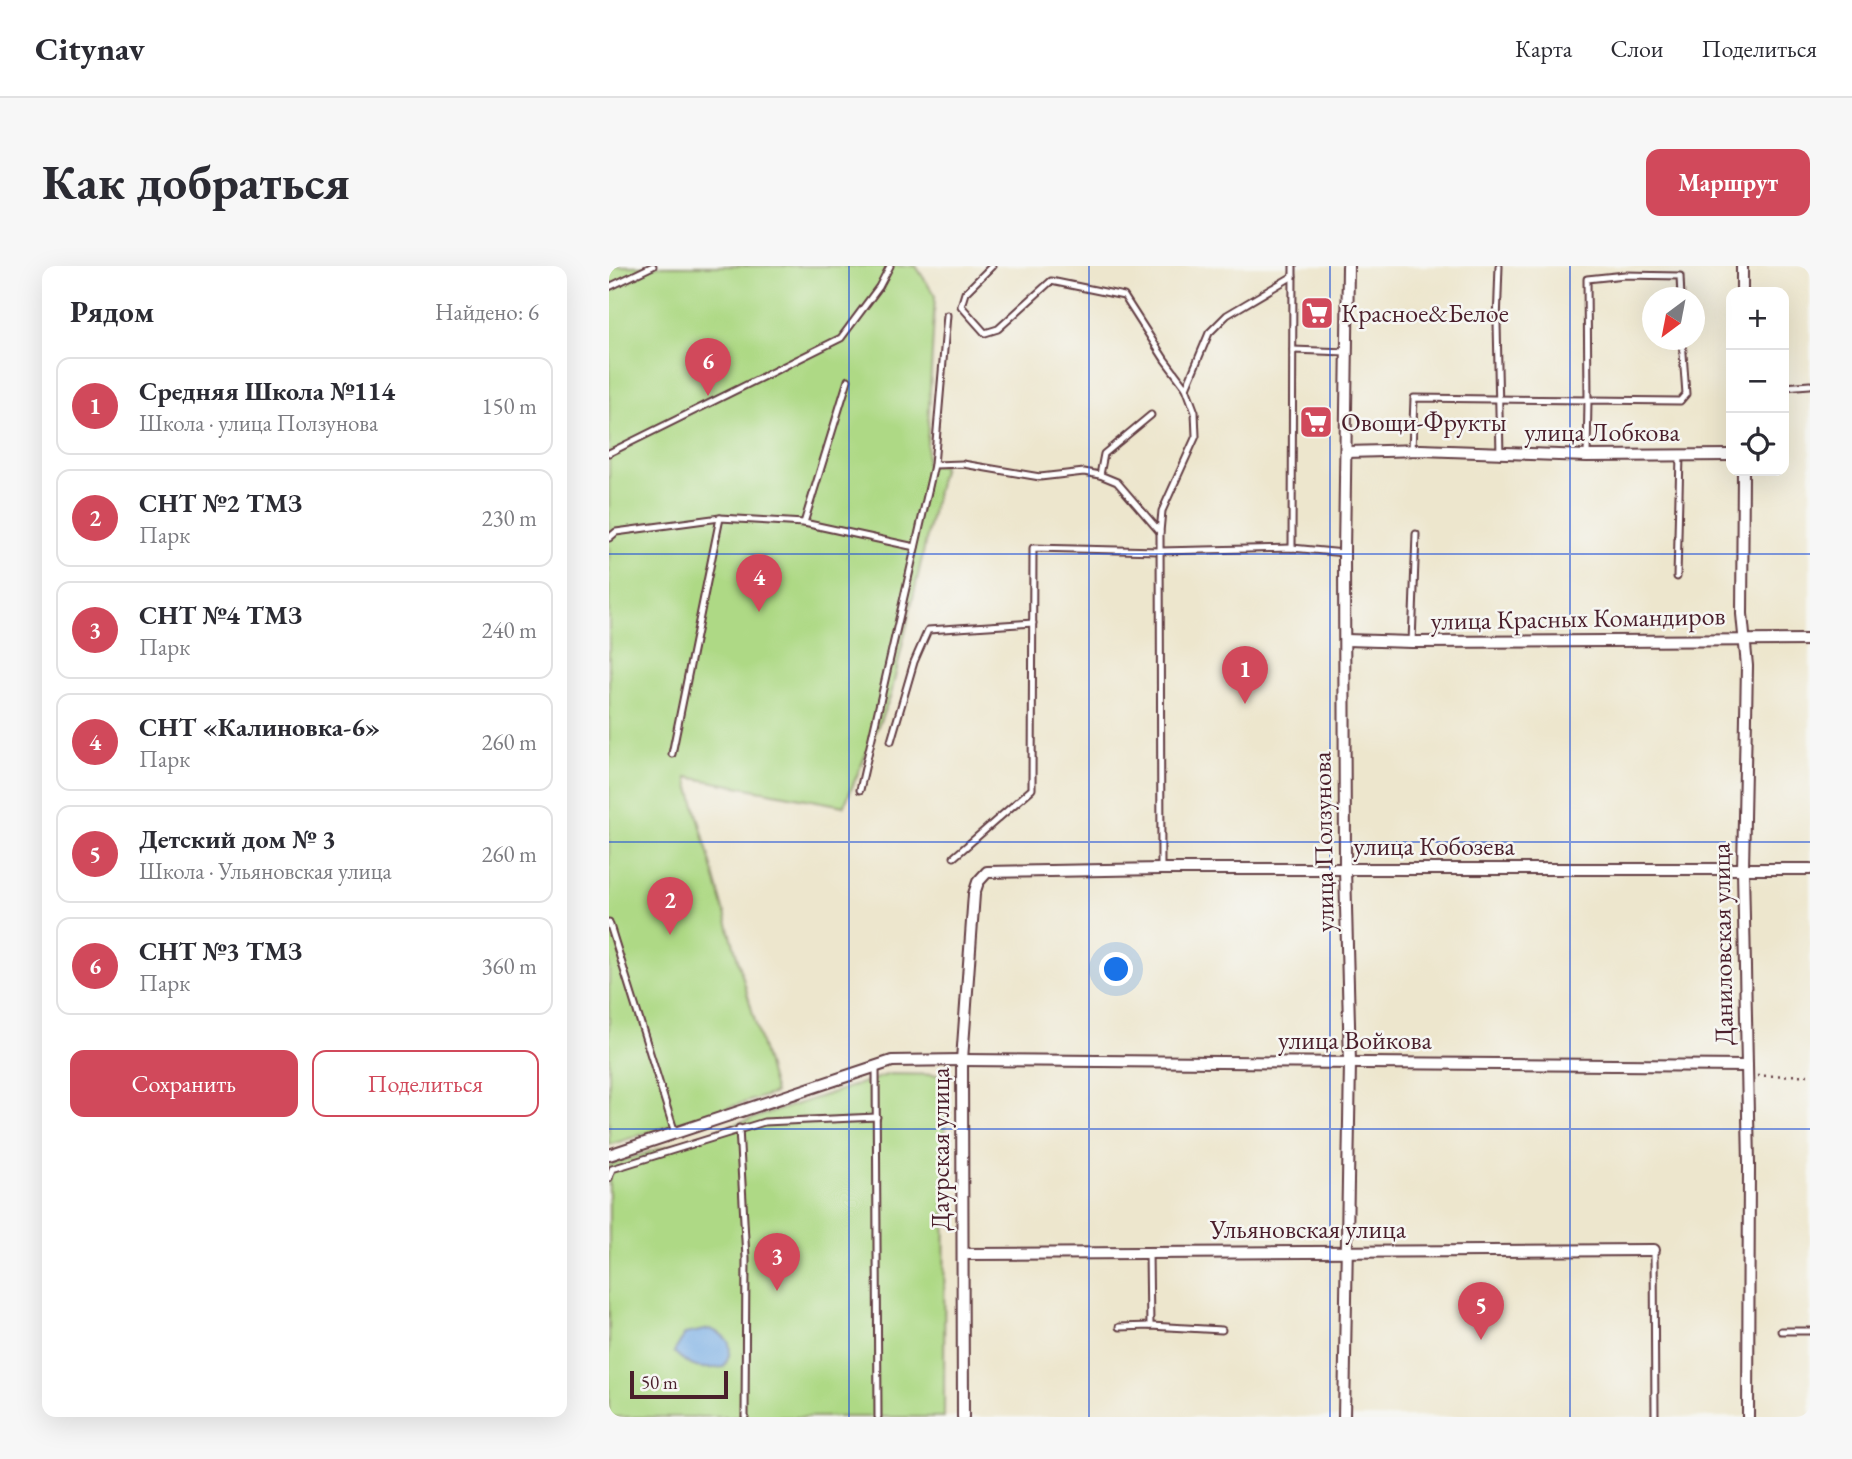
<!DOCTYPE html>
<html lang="ru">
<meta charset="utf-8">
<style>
body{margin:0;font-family:"EB Garamond",serif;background:#f7f7f7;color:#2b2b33}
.controls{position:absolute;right:21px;top:21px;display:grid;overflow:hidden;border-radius:14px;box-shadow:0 7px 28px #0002}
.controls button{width:63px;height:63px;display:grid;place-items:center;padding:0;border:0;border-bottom:2px solid #e1e1e2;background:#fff;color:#2b2b33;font:35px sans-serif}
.compass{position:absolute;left:1033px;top:21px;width:63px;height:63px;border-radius:50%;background:#fff;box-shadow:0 7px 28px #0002;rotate:212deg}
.scale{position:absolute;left:21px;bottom:18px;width:98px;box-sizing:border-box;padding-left:7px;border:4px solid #4a1f2b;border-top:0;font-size:19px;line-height:24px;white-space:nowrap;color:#4a1f2b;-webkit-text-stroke:5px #f6f6f2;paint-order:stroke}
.you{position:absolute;left:508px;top:704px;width:24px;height:24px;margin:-18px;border:5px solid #fff;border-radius:50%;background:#1a73e8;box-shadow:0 0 0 10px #1a73e833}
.badge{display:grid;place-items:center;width:46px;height:46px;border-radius:50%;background:#d1495b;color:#fff;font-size:23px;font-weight:700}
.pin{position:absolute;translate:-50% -58px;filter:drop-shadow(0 2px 4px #0008)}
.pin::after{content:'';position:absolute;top:37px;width:24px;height:21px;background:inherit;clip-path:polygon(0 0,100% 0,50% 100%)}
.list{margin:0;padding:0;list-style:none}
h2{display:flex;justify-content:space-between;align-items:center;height:91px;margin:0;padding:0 28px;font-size:30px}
h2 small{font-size:23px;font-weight:400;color:#7c7c81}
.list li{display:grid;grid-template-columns:46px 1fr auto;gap:21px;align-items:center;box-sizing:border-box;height:98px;margin:0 14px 14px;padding:0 14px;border:2px solid #e1e1e2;border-radius:14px}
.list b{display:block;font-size:26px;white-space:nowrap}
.list p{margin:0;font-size:23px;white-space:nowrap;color:#7c7c81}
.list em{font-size:23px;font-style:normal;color:#7c7c81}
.actions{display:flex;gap:14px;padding:21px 28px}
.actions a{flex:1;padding:16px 0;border:2px solid #d1495b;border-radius:14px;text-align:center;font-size:24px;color:#d1495b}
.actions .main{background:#d1495b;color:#fff}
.icon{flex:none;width:38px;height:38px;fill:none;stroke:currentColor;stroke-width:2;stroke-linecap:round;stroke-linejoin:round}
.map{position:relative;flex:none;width:1201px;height:1151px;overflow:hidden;border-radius:14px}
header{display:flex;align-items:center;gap:42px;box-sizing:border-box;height:98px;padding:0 35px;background:#fff;border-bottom:2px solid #e1e1e2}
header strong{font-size:33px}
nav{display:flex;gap:38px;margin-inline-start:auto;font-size:24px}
.intro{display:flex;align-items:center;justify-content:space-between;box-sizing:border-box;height:168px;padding:0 42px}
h1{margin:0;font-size:49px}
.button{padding:18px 32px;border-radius:14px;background:#d1495b;color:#fff;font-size:24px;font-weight:700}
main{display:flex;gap:42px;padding:0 42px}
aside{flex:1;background:#fff;border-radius:14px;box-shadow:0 7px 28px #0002}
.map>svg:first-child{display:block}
.green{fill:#aed985;stroke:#7c7c58;stroke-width:2}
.water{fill:#76ace4;stroke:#606688;stroke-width:2}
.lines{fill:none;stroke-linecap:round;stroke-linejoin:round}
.service-casing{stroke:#623d43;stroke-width:9}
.minor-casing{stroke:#623d43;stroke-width:14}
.path{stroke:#623d43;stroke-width:2.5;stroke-dasharray:2 5;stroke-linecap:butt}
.service{stroke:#fff;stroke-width:5}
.minor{stroke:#fff;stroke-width:10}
.grid{fill:none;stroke:#1d4ed8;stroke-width:2;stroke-opacity:0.55}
.labels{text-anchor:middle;stroke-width:5;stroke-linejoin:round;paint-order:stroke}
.poi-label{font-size:26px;fill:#4a1f2b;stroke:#f6f6f2;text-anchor:start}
.street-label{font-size:26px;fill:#4a1f2b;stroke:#f6f6f2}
</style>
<header>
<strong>Citynav</strong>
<nav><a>Карта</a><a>Слои</a><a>Поделиться</a></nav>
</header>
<div class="intro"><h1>Как добраться</h1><a class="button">Маршрут</a></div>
<main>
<aside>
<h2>Рядом<small>Найдено: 6</small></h2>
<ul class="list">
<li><span class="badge">1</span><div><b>Средняя Школа №114</b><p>Школа · улица Ползунова</p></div><em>150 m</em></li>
<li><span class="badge">2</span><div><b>СНТ №2 ТМЗ</b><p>Парк</p></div><em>230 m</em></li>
<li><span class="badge">3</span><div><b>СНТ №4 ТМЗ</b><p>Парк</p></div><em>240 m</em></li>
<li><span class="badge">4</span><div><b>СНТ «Калиновка-6»</b><p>Парк</p></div><em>260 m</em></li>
<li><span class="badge">5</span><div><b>Детский дом № 3</b><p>Школа · Ульяновская улица</p></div><em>260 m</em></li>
<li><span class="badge">6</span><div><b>СНТ №3 ТМЗ</b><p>Парк</p></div><em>360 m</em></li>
</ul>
<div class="actions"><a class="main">Сохранить</a><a>Поделиться</a></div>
</aside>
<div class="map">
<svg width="1201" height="1151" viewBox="0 0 1201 1151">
<rect width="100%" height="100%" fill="#f6f6f2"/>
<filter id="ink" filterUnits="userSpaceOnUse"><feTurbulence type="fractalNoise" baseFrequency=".0143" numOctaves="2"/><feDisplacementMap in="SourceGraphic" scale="14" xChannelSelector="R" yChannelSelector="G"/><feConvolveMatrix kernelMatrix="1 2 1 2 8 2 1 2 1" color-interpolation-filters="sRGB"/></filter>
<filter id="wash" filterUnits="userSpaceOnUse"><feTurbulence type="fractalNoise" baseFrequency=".00686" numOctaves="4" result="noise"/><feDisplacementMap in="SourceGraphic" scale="28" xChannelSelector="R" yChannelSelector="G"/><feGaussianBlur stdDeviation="1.57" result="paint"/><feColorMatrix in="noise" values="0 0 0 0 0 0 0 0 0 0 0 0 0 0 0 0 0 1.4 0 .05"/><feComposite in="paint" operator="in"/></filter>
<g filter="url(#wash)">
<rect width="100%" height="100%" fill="#ede6cd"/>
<!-- green -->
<g class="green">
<path d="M0,0H307L326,30L317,198L334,199L282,429L235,540L78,511L166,827L0,879Z"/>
<path d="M281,808L336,809L335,1151H0V899Z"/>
</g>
<!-- water -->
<path class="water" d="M101,1063C122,1071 126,1081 115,1101C91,1104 82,1103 65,1086L76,1068Z"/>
</g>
<g filter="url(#ink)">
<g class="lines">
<defs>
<g id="service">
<path d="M383,0L356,27L352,40L376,67L389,63L442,15L515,30L556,94L577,122L586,146L587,170L553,245L551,266L552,603"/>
<path d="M890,0L888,57L891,189"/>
<path d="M0,21L44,0"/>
<path d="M684,84L737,86"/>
<path d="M1175,121L1201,119"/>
<path d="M577,122L600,67L618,49L684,10"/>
<path d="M803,185L805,132L979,134L978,13L1016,9L1071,10L1072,32"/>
<path d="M0,187L232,72L270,21L281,0"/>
<path d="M978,190L979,134L1071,135L1077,128L1073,74"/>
<path d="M325,199L354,198L431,211L475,206L491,209L508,216L551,266"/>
<path d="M491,209L495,188L542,149"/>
<path d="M195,257L239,114"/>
<path d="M0,272L7,266L111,252L195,257L306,281"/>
<path d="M683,282L684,0"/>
<path d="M1068,311L1071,189"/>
<path d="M803,376L807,268"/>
<path d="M282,475L305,396L319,364L424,357"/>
<path d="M63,488L111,252"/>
<path d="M251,524L325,199L338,49"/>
<path d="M345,591L423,523L424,282L551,285L683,282L735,287"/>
<path d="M0,656L66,867"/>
<path d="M267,801L269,1151"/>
<path d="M130,862L137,992L136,1151"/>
<path d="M0,912L3,903L155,856L268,851"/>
<path d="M1045,984L1046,1151"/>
<path d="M540,986L541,1060"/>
<path d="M510,1061L541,1060L613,1064"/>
<path d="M1172,1065H1201"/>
</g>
<g id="minor">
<path d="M1133,26V0"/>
<path d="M738,186L812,184L978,190L1122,189"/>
<path d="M1134,205L1133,348L1138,400L1134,603L1140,898L1139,1151"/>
<path d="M737,374L803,376L1201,374"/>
<path d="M0,889L283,795L353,794L1138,800"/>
<path d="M354,988L1045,984"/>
<path d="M354,1151L353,794L365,628L369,616L378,606L552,603H1201"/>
<path d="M735,1151L741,797L736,602L735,287L739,0"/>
</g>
</defs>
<!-- service casing -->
<use href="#service" class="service-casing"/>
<!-- minor casing -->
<use href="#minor" class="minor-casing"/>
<!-- path -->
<path class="path" d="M1148,810L1201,809"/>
<!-- service -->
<use href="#service" class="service"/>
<!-- minor -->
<use href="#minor" class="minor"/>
</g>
</g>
<!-- grid -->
<path class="grid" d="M240,0V1151M480,0V1151M721,0V1151M961,0V1151M0,288H1201M0,576H1201M0,863H1201"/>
<!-- icons -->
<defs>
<symbol id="supermarket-square" viewBox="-11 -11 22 22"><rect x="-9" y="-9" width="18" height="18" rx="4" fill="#d1495b" stroke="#f6f6f2"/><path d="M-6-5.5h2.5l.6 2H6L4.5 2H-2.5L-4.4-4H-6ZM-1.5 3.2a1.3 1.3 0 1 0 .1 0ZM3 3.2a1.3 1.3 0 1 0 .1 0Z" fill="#fff"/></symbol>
</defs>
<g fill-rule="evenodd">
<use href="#supermarket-square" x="689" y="28" width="38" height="38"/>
<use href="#supermarket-square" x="688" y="137" width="38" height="38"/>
</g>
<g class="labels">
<!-- poi labels -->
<g class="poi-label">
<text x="732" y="56">Красное&amp;Белое</text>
<text x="732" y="165">Овощи-Фрукты</text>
</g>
<!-- street labels -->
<g class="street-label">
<text x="993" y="175">улица Лобкова</text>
<text transform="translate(969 352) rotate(-1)" y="9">улица Красных Командиров</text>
<text transform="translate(714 576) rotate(-91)" y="9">улица Ползунова</text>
<text x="825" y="589">улица Кобозева</text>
<text transform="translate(1113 678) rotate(-91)" y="9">Даниловская улица</text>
<text x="746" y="783">улица Войкова</text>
<text transform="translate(331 883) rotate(-90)" y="9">Даурская улица</text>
<text x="699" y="972">Ульяновская улица</text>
</g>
</g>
</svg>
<div class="controls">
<button>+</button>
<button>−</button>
<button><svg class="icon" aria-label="locate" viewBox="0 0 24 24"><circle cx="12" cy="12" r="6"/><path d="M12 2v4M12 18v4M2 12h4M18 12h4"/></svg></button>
</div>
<svg class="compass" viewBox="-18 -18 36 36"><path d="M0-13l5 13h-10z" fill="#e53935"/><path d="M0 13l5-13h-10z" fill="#7c7c81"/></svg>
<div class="scale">50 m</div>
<div class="you"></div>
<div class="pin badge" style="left:636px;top:438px">1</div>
<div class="pin badge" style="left:61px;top:669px">2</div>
<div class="pin badge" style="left:168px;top:1025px">3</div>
<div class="pin badge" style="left:150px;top:346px">4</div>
<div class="pin badge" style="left:872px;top:1074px">5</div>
<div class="pin badge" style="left:99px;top:130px">6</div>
</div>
</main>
